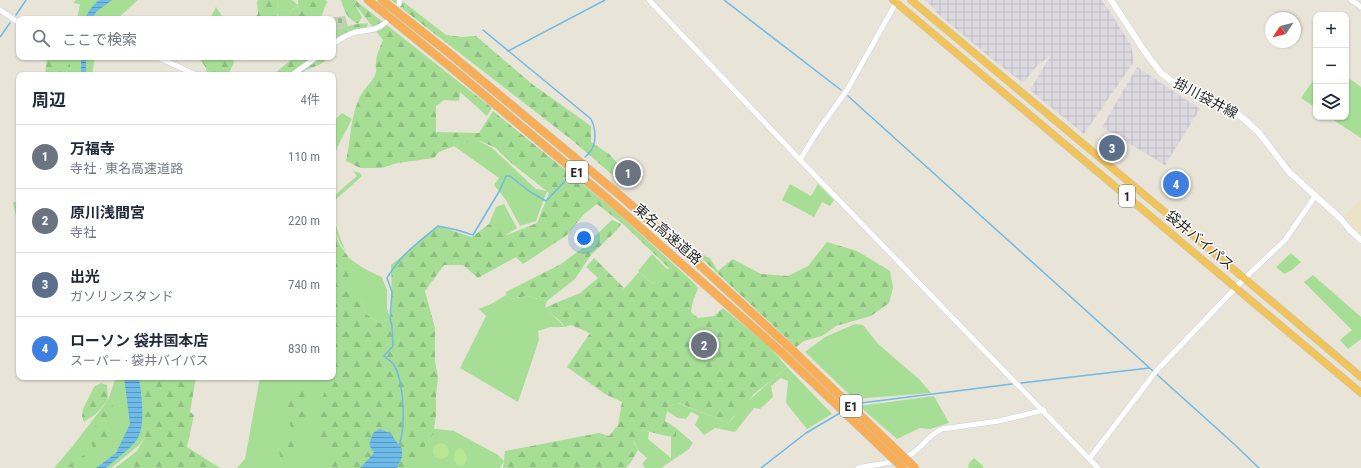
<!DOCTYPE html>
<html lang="ja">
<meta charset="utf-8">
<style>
body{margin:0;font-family:"Roboto Condensed","Noto Sans JP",sans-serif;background:#f2f2f3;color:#1f2937}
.controls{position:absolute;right:12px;top:12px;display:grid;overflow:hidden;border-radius:8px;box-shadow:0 1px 3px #0004}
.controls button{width:36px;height:36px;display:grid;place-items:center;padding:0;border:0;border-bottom:1px solid #e0e1e3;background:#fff;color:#1f2937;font:20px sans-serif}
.compass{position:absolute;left:1265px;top:12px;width:36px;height:36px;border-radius:50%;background:#fff;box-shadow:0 1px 3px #0004;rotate:235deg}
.you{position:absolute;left:584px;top:238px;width:14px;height:14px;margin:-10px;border:3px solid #fff;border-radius:50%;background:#1a73e8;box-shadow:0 0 0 6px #1a73e833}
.badge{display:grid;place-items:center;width:26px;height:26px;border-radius:50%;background:#0b8043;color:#fff;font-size:13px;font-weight:700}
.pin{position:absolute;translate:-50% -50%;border:2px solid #fff;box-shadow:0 1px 4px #0006}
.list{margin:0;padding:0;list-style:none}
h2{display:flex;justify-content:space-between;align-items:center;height:52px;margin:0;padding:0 16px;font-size:17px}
h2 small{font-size:13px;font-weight:400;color:#747a83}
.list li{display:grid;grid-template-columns:26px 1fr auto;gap:12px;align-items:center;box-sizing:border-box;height:64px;padding:0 16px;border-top:1px solid #e0e1e3}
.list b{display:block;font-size:15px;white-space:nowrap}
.list p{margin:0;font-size:13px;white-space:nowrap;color:#747a83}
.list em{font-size:13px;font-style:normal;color:#747a83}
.icon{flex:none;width:22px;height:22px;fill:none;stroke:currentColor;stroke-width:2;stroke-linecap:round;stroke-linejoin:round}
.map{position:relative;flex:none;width:1361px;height:468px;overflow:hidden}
.search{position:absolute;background:#fff;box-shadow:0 1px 3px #0004;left:16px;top:16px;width:320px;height:44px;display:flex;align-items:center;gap:10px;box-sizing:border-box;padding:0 14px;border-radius:8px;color:#747a83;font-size:15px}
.panel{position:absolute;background:#fff;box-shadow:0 1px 3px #0004;left:16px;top:72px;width:320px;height:308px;border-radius:8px}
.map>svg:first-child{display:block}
.industrial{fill:url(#industrial-grid)}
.education{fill:#ebe3c8}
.grass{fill:#a6de96}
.forest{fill:url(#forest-firs)}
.cemetery{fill:url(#cemetery-stones)}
.pitch{fill:#b8e692}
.water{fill:url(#water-rules)}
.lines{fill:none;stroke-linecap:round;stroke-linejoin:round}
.stream{stroke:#6ebae8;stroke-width:1.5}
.tertiary-casing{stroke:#cecfe0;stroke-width:6}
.secondary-casing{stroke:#cecfe0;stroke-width:7}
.trunk-casing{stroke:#c7c7c7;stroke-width:8}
.motorway-casing{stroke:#c7c7c7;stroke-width:9}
.tertiary{stroke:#fff;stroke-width:5}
.secondary{stroke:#fff;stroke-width:6}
.trunk{stroke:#f0c45a;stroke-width:7}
.motorway{stroke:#f7ae56;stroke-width:8}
.motorway-bridge-casing{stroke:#c7c7c7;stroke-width:9;stroke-linecap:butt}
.motorway-bridge{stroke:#f7ae56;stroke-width:8}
.labels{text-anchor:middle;stroke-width:3;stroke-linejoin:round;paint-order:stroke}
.shield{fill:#fff;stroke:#686868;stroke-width:1}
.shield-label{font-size:13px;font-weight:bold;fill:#272727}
.street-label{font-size:14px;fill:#272727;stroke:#fff}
</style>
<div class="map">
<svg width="1361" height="468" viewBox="0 0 1361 468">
<defs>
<pattern id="industrial-grid" width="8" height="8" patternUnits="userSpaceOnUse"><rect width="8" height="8" fill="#dcd9e1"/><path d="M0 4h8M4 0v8" fill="none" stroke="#bdbac1"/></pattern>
<pattern id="forest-firs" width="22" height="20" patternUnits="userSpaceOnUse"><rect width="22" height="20" fill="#a6de96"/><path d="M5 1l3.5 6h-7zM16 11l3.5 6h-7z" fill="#8fbe81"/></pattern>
<pattern id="cemetery-stones" width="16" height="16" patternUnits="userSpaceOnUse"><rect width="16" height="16" fill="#bdd2b0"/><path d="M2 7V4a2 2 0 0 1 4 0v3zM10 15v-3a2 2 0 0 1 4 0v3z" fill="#a2b497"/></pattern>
<pattern id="water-rules" width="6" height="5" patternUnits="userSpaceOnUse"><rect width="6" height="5" fill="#6ebae8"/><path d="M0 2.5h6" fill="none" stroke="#5a97bc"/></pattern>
</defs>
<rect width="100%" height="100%" fill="#e9e4d8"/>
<!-- industrial -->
<g class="industrial">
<path d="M924,0H1102L1131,45L1133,56V63L1084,134L1030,90L1051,55L1037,66L1023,83L986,54L937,13L932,6Z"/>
<path d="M1137,67L1200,109L1165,165L1102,127Z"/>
</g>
<!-- education -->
<path class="education" d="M1361,199V241L1341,219Z"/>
<!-- grass -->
<g class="grass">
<path d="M76,0H138L117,19H77L80,4L73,3Z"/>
<path d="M278,0H292L298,5L289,12L298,6L300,11L295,19H277L278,15L281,16L277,14Z"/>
<path d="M216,7L224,19L210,18Z"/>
<path d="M69,57H95L92,75H69Z"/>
<path d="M1316,76V108L1301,98Z"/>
<path d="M1346,76L1361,87V138L1329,117H1346Z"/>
<path d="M342,113L352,119L338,146L333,159V121Z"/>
<path d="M479,141L492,148L536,189L547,191L536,221L520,226L506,200L494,185L499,178L454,146L461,143Z"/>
<path d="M353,171L360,173L362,176L334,201L333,197V185L336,194L357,176Z"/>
<path d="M790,184L811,196L818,184L834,200L830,206L822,202L814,217L782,200Z"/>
<path d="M19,200V230L13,203Z"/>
<path d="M504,204L517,228L506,235L489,224L496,207Z"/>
<path d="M333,216C337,228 343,249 350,258C355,264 374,274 382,277L387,290V308L390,318L379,323L366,314L363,304L347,277L350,258C341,244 333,234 333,216Z"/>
<path d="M1291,253L1301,262L1292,270L1284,274L1276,267Z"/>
<path d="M652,254L668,270L653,284L638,271Z"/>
<path d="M1313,275L1361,317V339L1348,349L1340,340L1352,330L1304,282Z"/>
<path d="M506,295L511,299L526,296L547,301L545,308L565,327H550L538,331L539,340L518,402L460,368L486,316L479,309L493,303Z"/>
<path d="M855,324L863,325L878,344L919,379L931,393L854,399L805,352L825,337Z"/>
<path d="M787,367L832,414L807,429L786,403L788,381L781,378L771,386L773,397L760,409L754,408L735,432L715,428L704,435L695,425L699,416L691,412L686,419L678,418L667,411L668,406L678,403L729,423C745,401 767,385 787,367Z"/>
<path d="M116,377H144L145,383V437L139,445L111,468H54L72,447L108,400Z"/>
<path d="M260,377H333L429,428L454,431L498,455L504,461L500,468H237L245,459Z"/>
<path d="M934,396L949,423L930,429L920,428L897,439L859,406Z"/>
<path d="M676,428L693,443L689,449L661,468H645L642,464L647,458L638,450L634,441L642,430L649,432L648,439L671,458V436H676Z"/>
<path d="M974,458L983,466V468H968L969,463Z"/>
</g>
<!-- forest -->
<g class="forest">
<path d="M258,0H278L277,19H254L258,14L257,2Z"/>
<path d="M298,0H326L327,2L320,19H295L300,11L298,6L288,14L298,5Z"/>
<path d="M341,0H355L492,108L487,116L460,92L459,101L444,100L436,106V132L479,133L493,111L613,209L694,283L698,288L693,301L691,312L698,318L714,316L723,308L770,347L787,367L773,379L754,394L743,409L733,417L729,423L679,403L668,406L665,421L676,428V437L666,436L642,430L634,442L638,450L631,462L626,468H503L505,451L599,433L609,436L618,425L622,402L605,394L567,367L590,333L571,325L565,327L560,321L544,308L580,293L598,278L586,267L594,258L624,288L620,293L639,272L653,284L669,268L623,224L597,204L584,214L567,235L523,264L516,257L478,278L463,265H444L425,291L435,328V361L438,377L436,397V416L433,434L425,445L422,458L414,468H326L328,452L319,438L321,402L325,391L323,377H333V227C336,232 336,238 339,243C345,255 358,262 348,277L363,304L366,314L379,323L390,318L392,305L391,265L438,226L472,237L489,224L507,235L537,223L549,193L510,162L496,148L480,141L462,143L439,152L434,158L398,163L381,168H360L346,161C351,140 350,115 361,95C365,87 374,81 376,72C377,70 375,66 376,63C376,55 380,47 383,40L353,2L362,17L358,24L368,23L367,27L336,42L334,48L336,53L333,55V30C342,29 349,25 358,24C347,18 345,13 341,0Z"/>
<path d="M391,0H401L446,35L461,37L476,36L532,84L591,126V142L609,154L620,166L622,177L631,181L629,189L572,140Z"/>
<path d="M47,57H70V75H45Z"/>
<path d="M200,57H232L234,63L228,75H207L206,68L200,59Z"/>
<path d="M291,57H331L319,65L306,70L300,75H263V74L276,72L291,60Z"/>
<path d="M612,220L621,224L617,230L591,255L575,279L547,301L526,296L511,299L506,295V292L561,264L580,250Z"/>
<path d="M827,242L857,251L890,271L893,288L889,303L871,316L836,326L822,336L804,341L796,347L694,251L710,258L718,271L733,259L761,274L788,276L808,266Z"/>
<path d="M144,377H196L190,412L194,415L187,447L220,468H115L137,451L145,437V383Z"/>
<path d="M297,377H312L304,394L307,414L296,425L299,442L293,447L286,461L281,463L278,442L291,428L286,410Z"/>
<path d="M101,383L107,385L108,400L96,414L84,422L82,417L83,409L94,387Z"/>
<path d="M115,391L107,439L95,453C94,449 91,444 91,441C92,426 108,405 115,391Z"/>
<path d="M84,455L92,457L84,468H65Z"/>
</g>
<!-- cemetery -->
<path class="cemetery" d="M345,16L348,26L334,31L333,19H328L327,18Z"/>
<!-- pitch -->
<g class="pitch">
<circle cx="441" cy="451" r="8"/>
<path d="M461,448C467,453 469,460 463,466L457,465L454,460C453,454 455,449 461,448Z"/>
</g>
<!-- water -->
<g class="water">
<path d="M99,0H112L96,12L92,19H84L91,8Z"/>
<rect x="81" y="57" width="5" height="18"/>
<path d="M124,377H139C141,394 147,427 136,441C128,451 115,459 106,468H96L116,453L130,424Z"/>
<path d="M380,429L390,433L402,449V457L397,468H360L374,453L369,445L373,433Z"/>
</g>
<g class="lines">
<!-- stream -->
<g class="stream">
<path d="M724,0L841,90"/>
<path d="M16,15L26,0"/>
<path d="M483,30L591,119C597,131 597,149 585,157"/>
<path d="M0,37L10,23"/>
<path d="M508,51L605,0"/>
<path d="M848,96L1234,444L1259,468"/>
<path d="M1021,383L1149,368"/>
<path d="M853,404L1012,384"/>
<path d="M399,445C406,427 404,382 394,365C392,361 387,359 384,356L393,346L392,326L390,318L392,292L387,278C400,256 418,242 438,226L457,230L473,235L500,190L506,176H510L529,191L546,201L566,180"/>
<path d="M761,468L806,433L840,413"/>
</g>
<defs>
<g id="tertiary">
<path d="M649,0L802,162L1098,468"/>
<path d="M1351,0L1361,7"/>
<path d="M399,4L400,0"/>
<path d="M0,10L19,23"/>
<path d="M333,44C340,39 348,34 356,32C369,29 375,32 386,22"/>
<path d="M157,57L197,75"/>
<path d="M292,75L317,57"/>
<path d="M800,160L817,132L847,90L897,1"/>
<path d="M1090,458L1157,370L1245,278L1285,240L1316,195"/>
<path d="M858,468C875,464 895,464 910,455C923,447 927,436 942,429L999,421L1044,410"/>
</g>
<path id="secondary" d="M1111,0L1145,52L1161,73L1180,87L1231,109L1244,119L1260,134L1289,172L1341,219L1349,229L1361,240"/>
<g id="trunk">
<path d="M893,0L1361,393"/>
<path d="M911,0C1061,126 1212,250 1361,377"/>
</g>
<g id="motorway">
<path d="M368,0L459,74L608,199L780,351"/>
<path d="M382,0L449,53L616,192L681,248L787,345"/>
</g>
</defs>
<!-- tertiary casing -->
<use href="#tertiary" class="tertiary-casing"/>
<!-- secondary casing -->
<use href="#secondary" class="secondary-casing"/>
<!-- trunk casing -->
<use href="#trunk" class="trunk-casing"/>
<!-- motorway casing -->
<use href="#motorway" class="motorway-casing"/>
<!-- tertiary -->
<use href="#tertiary" class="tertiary"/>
<!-- secondary -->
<use href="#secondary" class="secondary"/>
<!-- trunk -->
<use href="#trunk" class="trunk"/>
<!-- motorway -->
<use href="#motorway" class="motorway"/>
<defs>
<g id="motorway-bridge">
<path d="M787,345L915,468"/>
<path d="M780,351L903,468"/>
</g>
</defs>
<!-- motorway-bridge casing -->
<use href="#motorway-bridge" class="motorway-bridge-casing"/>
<!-- motorway-bridge -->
<use href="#motorway-bridge" class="motorway-bridge"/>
</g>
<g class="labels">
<!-- shield labels -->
<g class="shield">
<rect x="566" y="161" width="22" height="22" rx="3"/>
<rect x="1119" y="185" width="16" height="22" rx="3"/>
<rect x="840" y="395" width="22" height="22" rx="3"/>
</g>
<g class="shield-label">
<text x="577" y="177">E1</text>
<text x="1127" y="201">1</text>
<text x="851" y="411">E1</text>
</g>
<!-- street labels -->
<g class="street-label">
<text transform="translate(1206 98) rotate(28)" y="5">掛川袋井線</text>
<text transform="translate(668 234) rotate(41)" y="5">東名高速道路</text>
<text transform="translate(1200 240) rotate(40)" y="5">袋井バイパス</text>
</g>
</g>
</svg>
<div class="controls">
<button>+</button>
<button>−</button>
<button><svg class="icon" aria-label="layers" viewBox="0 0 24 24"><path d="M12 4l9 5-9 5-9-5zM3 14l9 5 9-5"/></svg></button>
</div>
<svg class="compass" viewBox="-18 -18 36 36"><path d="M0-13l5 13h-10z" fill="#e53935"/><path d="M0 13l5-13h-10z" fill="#747a83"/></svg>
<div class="you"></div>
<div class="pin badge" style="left:628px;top:173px;background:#6b7280">1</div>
<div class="pin badge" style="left:704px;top:345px;background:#6b7280">2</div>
<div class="pin badge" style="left:1112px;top:148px;background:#5c6f8a">3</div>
<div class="pin badge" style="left:1176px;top:184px;background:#3f7fe0">4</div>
<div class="search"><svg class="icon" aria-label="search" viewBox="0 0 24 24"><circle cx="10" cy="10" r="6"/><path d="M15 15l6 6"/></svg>ここで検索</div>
<section class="panel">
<h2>周辺<small>4件</small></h2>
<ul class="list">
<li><span class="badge" style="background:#6b7280">1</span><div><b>万福寺</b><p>寺社 · 東名高速道路</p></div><em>110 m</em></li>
<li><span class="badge" style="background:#6b7280">2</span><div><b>原川浅間宮</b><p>寺社</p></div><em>220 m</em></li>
<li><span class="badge" style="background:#5c6f8a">3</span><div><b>出光</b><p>ガソリンスタンド</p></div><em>740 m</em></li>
<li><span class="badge" style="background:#3f7fe0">4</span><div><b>ローソン 袋井国本店</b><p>スーパー · 袋井バイパス</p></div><em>830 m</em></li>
</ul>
</section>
</div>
